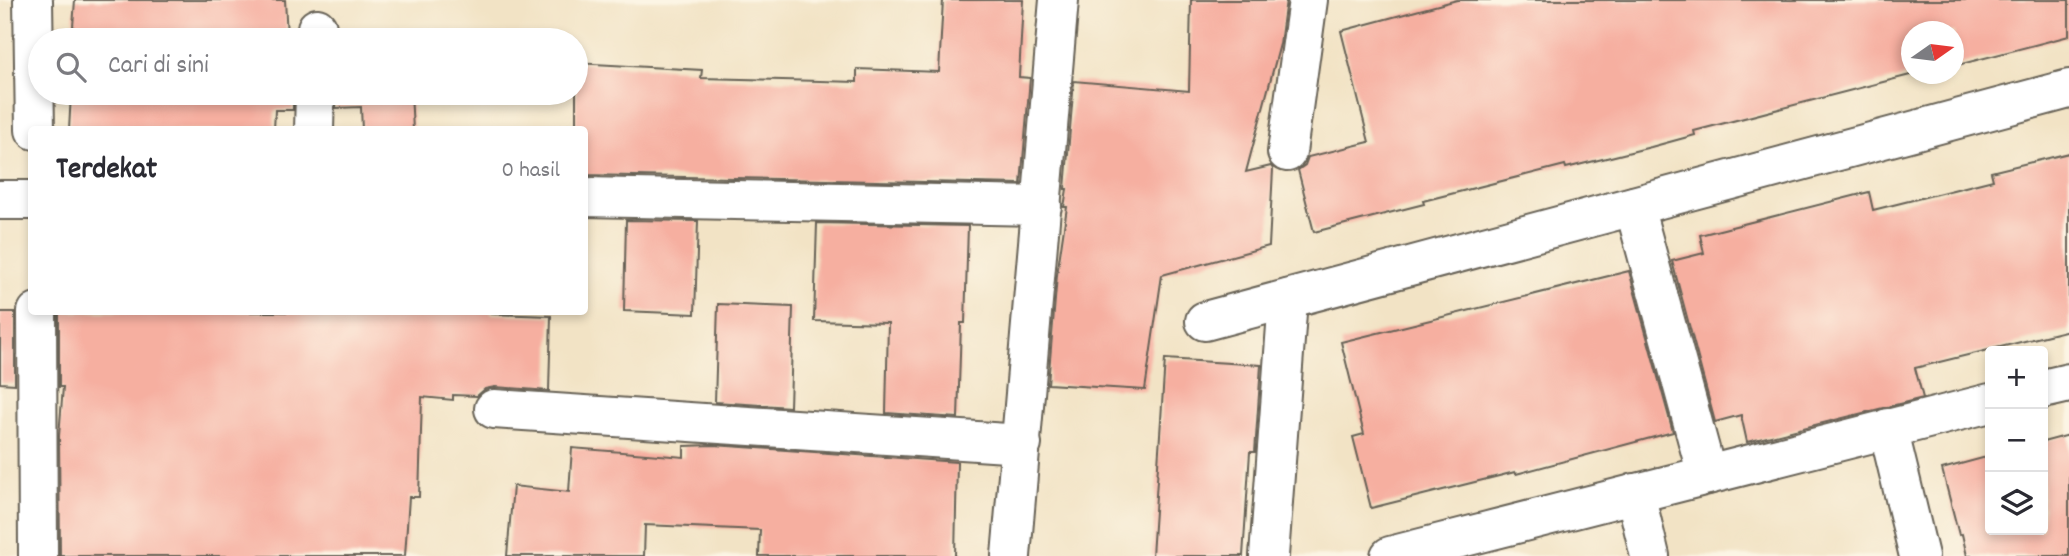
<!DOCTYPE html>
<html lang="id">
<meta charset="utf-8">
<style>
body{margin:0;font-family:Dekko,sans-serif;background:#f2f2f3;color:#2b2b33}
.controls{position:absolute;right:21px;bottom:21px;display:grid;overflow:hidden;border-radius:7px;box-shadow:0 4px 10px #0003}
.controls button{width:63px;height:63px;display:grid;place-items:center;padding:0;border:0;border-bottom:2px solid #e1e1e2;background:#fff;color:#2b2b33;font:35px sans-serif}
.compass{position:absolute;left:1901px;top:21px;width:63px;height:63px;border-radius:50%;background:#fff;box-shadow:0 4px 10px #0003;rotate:76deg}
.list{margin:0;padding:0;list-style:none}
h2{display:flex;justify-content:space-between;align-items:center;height:91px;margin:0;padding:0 28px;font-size:30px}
h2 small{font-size:23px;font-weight:400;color:#7c7c81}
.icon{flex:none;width:38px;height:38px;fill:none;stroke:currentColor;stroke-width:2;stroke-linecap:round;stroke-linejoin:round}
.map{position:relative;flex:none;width:2069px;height:556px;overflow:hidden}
.search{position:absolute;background:#fff;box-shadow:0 4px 10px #0003;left:28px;top:28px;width:560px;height:77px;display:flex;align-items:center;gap:18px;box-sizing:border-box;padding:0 24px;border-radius:38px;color:#7c7c81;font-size:26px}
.panel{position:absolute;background:#fff;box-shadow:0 4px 10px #0003;left:28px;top:126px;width:560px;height:189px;border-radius:7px}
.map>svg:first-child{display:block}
.building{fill:#f6afa0}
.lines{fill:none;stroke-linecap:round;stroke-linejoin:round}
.minor-casing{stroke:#676257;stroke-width:42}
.minor{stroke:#fff;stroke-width:38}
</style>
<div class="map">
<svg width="2069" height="556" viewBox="0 0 2069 556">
<rect width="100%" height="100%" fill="#fcf5e5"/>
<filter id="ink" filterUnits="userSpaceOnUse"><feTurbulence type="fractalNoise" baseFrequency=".0143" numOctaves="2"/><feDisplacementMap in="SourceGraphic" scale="14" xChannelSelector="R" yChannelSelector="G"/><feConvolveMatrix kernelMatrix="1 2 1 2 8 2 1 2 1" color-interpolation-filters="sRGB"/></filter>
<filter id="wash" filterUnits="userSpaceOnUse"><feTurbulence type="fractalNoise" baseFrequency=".00686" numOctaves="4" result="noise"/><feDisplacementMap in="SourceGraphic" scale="28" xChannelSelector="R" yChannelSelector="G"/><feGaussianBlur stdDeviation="1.57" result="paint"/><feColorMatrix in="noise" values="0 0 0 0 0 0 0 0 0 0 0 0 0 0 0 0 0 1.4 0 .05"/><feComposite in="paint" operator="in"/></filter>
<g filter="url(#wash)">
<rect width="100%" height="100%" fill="#f2e3c5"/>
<g id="blocks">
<!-- building -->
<g class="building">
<path d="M75,0H285L287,36H294V40H72Z"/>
<path d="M943,0H1023L1019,77L1030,78L1021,184L584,175V130H576V63L702,70L701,78L857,82V69L939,72Z"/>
<path d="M1191,0H1286L1280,44L1246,172L1271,166L1273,169L1269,246L1162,275L1145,390L1048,384L1057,275L1067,207H1064L1067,189H1065L1074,81L1189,91Z"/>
<path d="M1457,0H2069V36L1954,66V32H1912V74H1914L1694,131L1695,135L1651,147L1566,168L1565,165L1423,201L1424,204L1314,232L1298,170L1305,165L1308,157L1369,142L1341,31Z"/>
<path d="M409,30V40H338V34Z"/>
<path d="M69,93H293V110H275L274,130H69L71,94Z"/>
<path d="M337,93H411L413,130H362L361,107L336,108Z"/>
<path d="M2069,153V330L1915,368L1923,398L1747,442L1741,415L1715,422L1672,261L1704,253L1700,235L1869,192L1873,210L1993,180L1991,172Z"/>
<path d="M626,220L698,221L695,314L624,311Z"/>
<path d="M817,223L968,226L965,323H961L958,418L886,413L888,323L814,321Z"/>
<path d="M1629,271L1673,432L1516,474L1515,472L1371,508L1353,437L1364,434L1341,342Z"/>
<path d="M718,304L793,307L790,407L715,402Z"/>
<path d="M0,312H15V384L0,383Z"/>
<path d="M59,312H491V314L551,316L549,391L495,387L485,389L477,396L453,395V400L422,397L419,497H409L405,556H60L59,436L63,387H59Z"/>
<path d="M1165,359L1261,365L1255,452H1250L1243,556H1152Z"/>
<path d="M2069,435V556H1967L1962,534L1959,535L1942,469L1990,456V530H2043V442Z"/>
<path d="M713,445L957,462L955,556H759L760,530L645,525L644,556H507L513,486L569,492L572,448L684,457V446Z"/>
</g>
</g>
</g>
<g filter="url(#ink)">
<use href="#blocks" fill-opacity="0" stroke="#676257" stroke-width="2"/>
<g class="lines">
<defs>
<g id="minor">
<path d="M33,0L35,130"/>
<path d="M316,40L317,28"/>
<path d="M314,130L315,93"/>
<path d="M1287,152L1308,0"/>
<path d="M584,197L1042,206"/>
<path d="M0,200H32"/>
<path d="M1634,206L1707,475"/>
<path d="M37,312L38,556"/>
<path d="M1205,321L2069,89"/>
<path d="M2043,389L2069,383"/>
<path d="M494,409L1022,444"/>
<path d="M1888,428L1919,556"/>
<path d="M1635,493L1650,556"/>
<path d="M1011,556L1059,0"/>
<path d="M1269,556L1288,299"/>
<path d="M1390,556L1990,403"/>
</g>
</defs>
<!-- minor casing -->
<use href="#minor" class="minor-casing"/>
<!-- minor -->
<use href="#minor" class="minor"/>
</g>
</g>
</svg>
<div class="controls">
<button>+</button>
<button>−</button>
<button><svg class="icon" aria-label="layers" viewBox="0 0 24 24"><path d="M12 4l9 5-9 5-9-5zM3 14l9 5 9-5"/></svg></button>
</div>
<svg class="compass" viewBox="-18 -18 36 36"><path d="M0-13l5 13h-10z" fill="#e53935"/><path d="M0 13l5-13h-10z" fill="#7c7c81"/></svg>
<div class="search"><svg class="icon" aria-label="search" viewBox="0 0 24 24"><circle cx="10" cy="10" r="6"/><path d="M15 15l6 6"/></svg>Cari di sini</div>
<section class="panel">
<h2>Terdekat<small>0 hasil</small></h2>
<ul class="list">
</ul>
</section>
</div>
